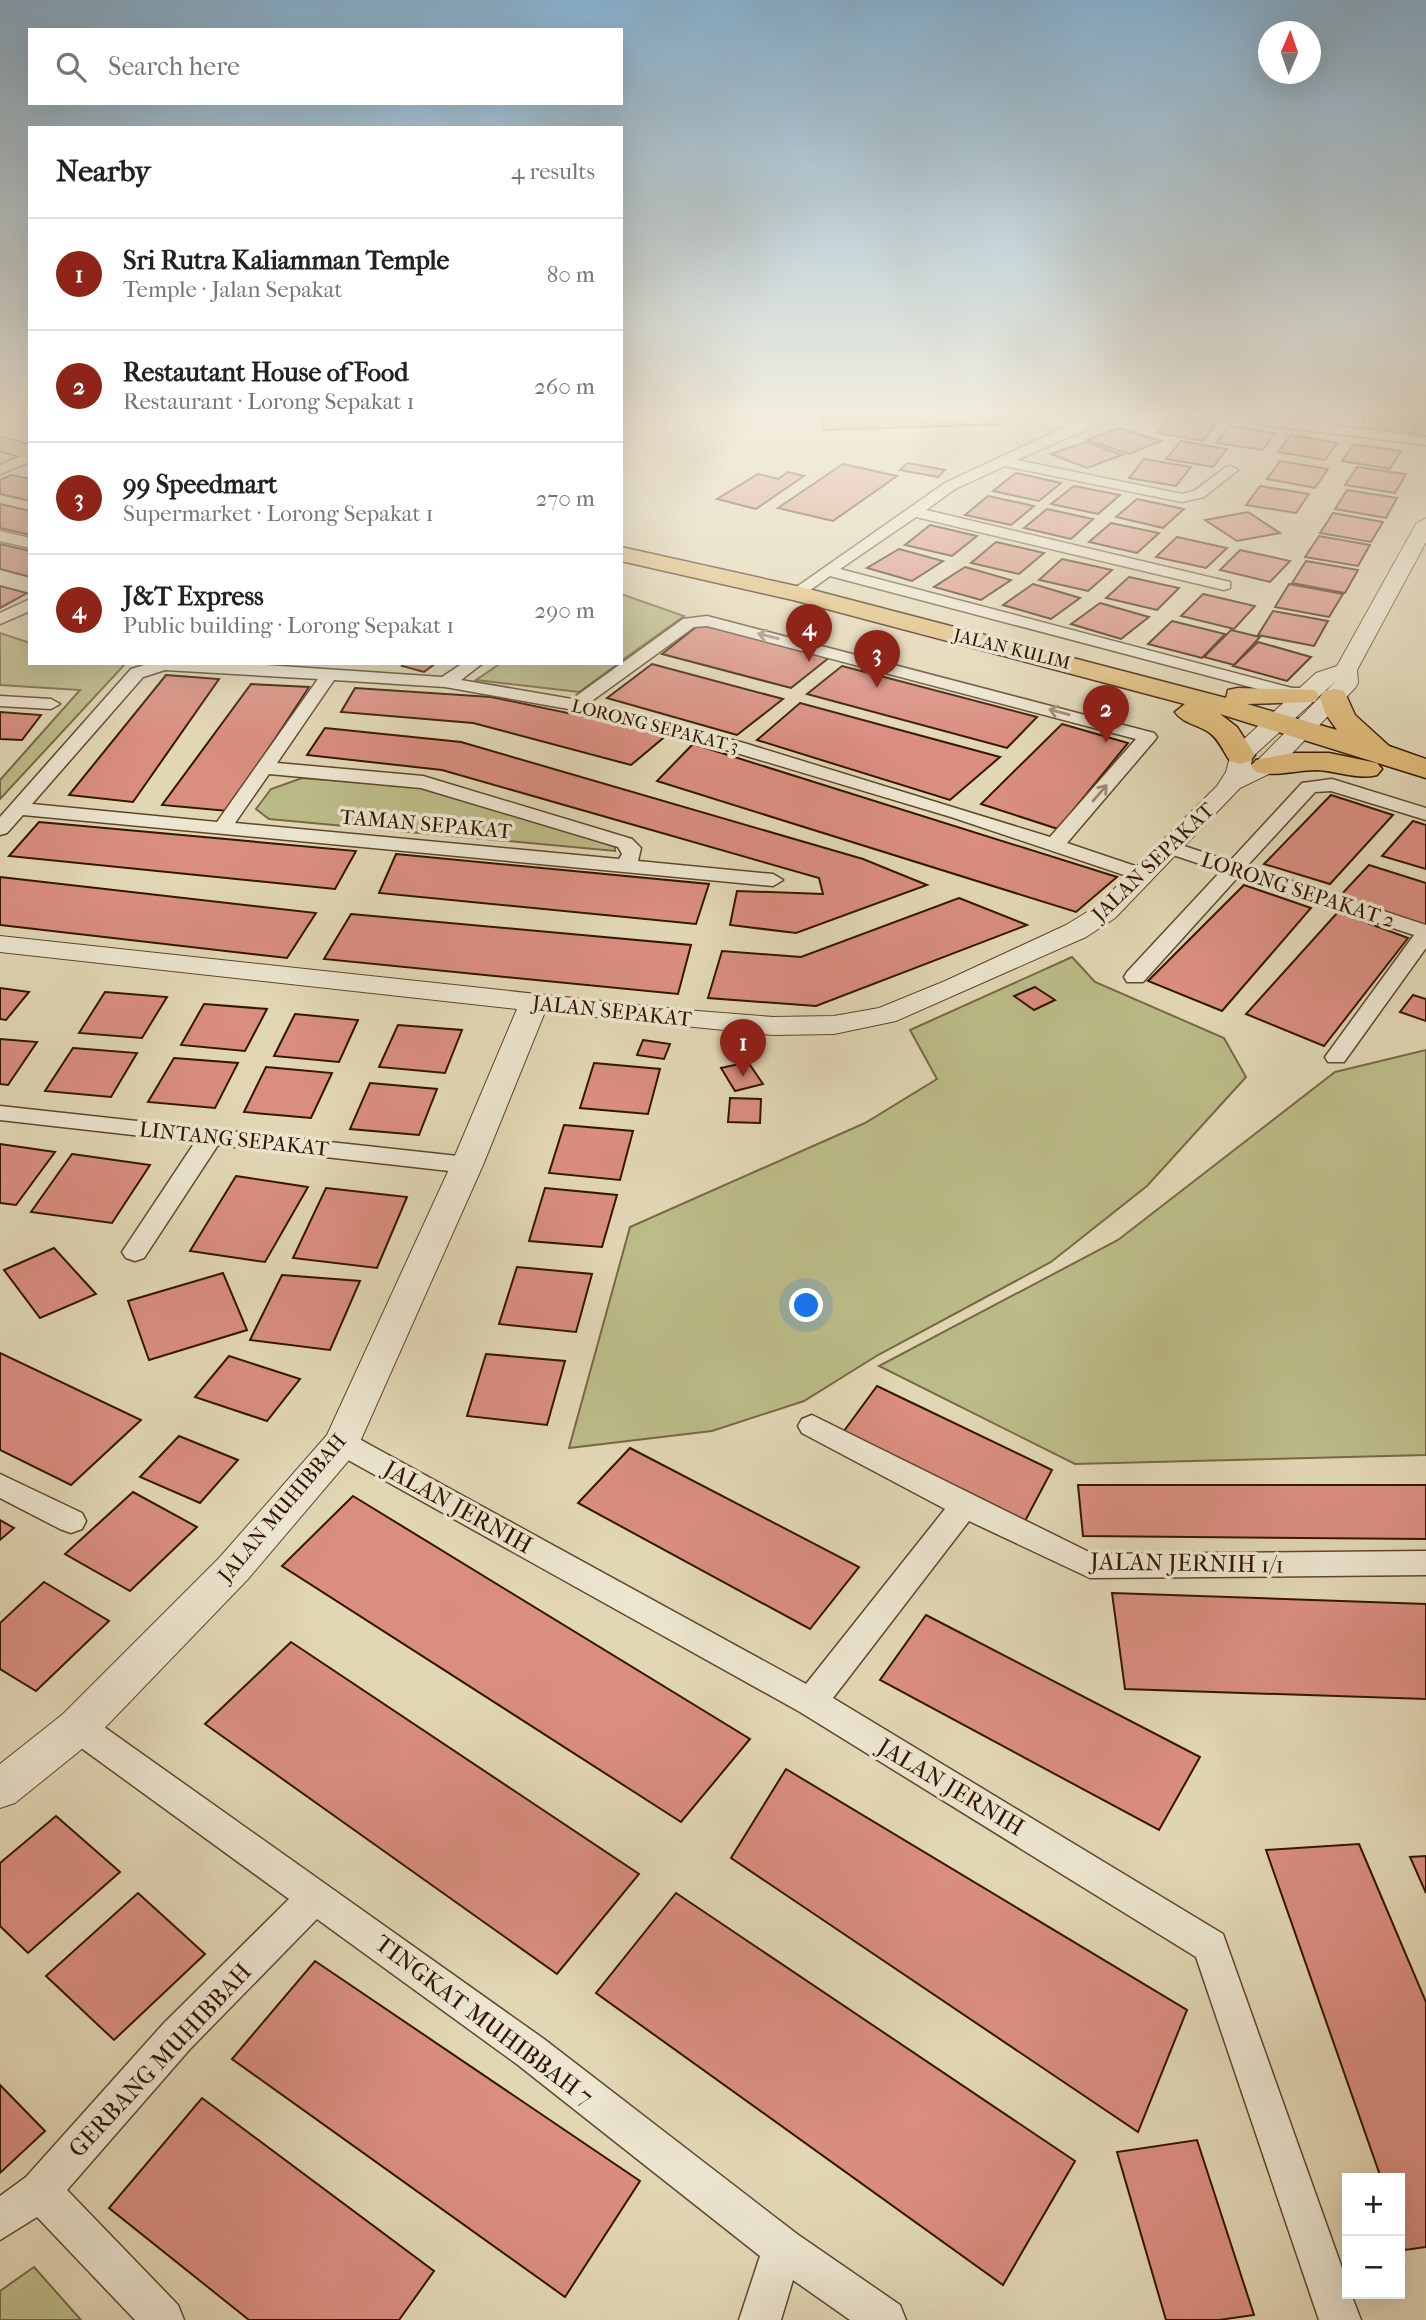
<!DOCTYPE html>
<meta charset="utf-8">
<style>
body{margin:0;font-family:"IM FELL French Canon",serif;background:#f2f2f2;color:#222}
.controls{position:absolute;right:21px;bottom:21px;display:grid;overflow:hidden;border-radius:0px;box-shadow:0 7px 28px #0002}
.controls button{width:63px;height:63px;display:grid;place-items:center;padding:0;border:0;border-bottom:2px solid #e0e0e0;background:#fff;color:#222;font:35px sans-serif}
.compass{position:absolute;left:1258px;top:21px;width:63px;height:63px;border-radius:50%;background:#fff;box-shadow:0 7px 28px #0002;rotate:2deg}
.you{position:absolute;left:807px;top:1306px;width:24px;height:24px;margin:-18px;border:5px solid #fff;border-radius:50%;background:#1a73e8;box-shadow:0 0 0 10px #1a73e833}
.badge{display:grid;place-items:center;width:46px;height:46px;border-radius:50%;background:#8f2418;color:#fff;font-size:23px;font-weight:700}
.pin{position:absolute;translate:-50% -58px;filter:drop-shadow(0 2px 4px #0008)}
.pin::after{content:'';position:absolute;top:37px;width:24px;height:21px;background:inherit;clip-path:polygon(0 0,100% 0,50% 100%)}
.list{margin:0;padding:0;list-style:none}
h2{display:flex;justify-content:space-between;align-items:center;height:91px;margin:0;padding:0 28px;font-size:30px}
h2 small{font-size:23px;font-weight:400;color:#767676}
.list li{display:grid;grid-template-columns:46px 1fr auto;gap:21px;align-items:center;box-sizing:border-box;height:112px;padding:0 28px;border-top:2px solid #e0e0e0}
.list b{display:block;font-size:26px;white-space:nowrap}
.list p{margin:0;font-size:23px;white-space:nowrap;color:#767676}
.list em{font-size:23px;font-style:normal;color:#767676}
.icon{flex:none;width:38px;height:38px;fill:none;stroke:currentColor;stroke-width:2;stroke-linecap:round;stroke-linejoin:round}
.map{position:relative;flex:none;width:1426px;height:2320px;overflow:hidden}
.search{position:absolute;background:#fff;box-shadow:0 7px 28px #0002;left:28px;top:28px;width:595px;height:77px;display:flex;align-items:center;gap:18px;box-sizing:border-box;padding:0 24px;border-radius:0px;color:#767676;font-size:26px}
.panel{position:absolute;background:#fff;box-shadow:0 7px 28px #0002;left:28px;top:126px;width:595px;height:539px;border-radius:0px}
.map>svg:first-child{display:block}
.green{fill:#bcbc88;stroke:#786944;stroke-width:2}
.building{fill:#da8e80;stroke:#331600;stroke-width:2}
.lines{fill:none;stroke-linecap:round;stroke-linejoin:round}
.minor-casing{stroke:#5f462d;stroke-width:3}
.tertiary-casing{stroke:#5f462d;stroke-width:2}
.primary-casing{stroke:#331600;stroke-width:3}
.minor{fill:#ece5cf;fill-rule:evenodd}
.tertiary{fill:#ece5cf;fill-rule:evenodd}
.primary{fill:#e1bc7a;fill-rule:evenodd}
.oneway{stroke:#998872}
.labels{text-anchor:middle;stroke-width:7;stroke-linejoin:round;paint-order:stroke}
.far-street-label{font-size:18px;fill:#331600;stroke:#ece5cf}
.street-label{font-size:21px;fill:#331600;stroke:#ece5cf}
.near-street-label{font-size:24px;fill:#331600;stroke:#ece5cf}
</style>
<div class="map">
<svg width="1426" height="2320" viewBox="0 0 1426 2320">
<rect width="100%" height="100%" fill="#e2d7b5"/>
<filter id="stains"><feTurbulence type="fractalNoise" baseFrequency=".00286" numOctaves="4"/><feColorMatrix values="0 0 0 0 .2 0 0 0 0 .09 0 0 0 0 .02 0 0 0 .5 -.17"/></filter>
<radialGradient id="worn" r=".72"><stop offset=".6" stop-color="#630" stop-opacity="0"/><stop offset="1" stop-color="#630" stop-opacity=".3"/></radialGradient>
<!-- green -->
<g class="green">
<path d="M621,594L684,616L621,661Z"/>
<path d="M0,633L30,643V663H126L0,799V780L80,690L0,685Z"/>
<path d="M501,663H619L579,692L476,680Z"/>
<path d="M302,778L419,787L615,844V851L269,819L256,809L271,789Z"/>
<path d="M1072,957L1095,982L1224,1038L1246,1077L1147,1186L1051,1262L878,1355L804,1401L712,1431L569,1448L630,1227L865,1123L937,1079L910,1030Z"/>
<path d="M1426,1050V1455L1075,1464L879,1366L1118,1240L1335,1072Z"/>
<path d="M34,2267L81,2320H0V2291Z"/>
</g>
<!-- building -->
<g class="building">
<path d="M928,415H999L1004,424L825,430L821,419Z"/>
<path d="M1288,415H1341V426L1287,420Z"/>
<path d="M1364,415H1416L1415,434L1364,429Z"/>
<path d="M1172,417L1216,424L1203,441L1157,433Z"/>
<path d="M1230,426L1275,433L1263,450L1216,443Z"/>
<path d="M1119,428L1161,441L1129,454L1087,440Z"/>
<path d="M1291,435L1337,443L1325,460L1278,452Z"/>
<path d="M1181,441L1227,449L1213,467L1166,459Z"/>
<path d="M1086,442L1122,455L1087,468L1051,454Z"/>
<path d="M1354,444L1401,451L1390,469L1342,461Z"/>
<path d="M1144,459L1191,467L1176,486L1129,478Z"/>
<path d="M1280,461L1328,469L1315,488L1267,479Z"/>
<path d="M907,463L945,470L938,477L900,470Z"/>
<path d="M843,464L897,476L833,521L778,508Z"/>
<path d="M1357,467L1406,474L1395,493L1345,485Z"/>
<path d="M788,472L804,476L756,509L717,499L758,474L778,479Z"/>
<path d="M1016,473L1061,483L1039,501L993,491Z"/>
<path d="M11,475L30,479V501L0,494V480Z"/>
<path d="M1074,486L1120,495L1098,514L1051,504Z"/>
<path d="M1260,486L1309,494L1296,513L1246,505Z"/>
<path d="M1347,490L1397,498L1386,518L1335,509Z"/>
<path d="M988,496L1034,506L1011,525L965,515Z"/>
<path d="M1137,499L1184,509L1163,528L1116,517Z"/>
<path d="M0,504L30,511V535L0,528Z"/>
<path d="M1047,509L1093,519L1071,539L1024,528Z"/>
<path d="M1248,512L1280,533L1237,541L1205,520Z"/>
<path d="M1333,513L1383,522L1371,542L1320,533Z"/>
<path d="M1111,523L1159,533L1137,553L1089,542Z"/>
<path d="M930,525L977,536L952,556L905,545Z"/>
<path d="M1319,536L1370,545L1358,566L1305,557Z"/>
<path d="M1177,537L1227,548L1206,568L1156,557Z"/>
<path d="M996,542L1044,553L1019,574L971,563Z"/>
<path d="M0,544L30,551V577L0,569Z"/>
<path d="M899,549L943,561L912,581L867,568Z"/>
<path d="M1240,550L1290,561L1270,582L1220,570Z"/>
<path d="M1062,559L1112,570L1088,591L1039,580Z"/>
<path d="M1306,561L1358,570L1345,593L1292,583Z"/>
<path d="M965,567L1011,580L981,600L934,587Z"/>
<path d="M1129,577L1179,588L1157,610L1106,598Z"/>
<path d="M1033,584L1080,598L1051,619L1003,605Z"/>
<path d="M1289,584L1343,594L1329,617L1275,607Z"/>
<path d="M0,586L27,593L0,608Z"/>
<path d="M1203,594L1255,606L1234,629L1181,616Z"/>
<path d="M1100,603L1149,617L1121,639L1071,624Z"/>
<path d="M1273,611L1328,621L1314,646L1258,635Z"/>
<path d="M1172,621L1225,634L1202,658L1148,644Z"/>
<path d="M701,623L830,657L791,688L662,654Z"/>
<path d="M1231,630L1260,637L1234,665L1204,657Z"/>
<path d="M1258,642L1311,657L1287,681L1233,666Z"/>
<path d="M404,663H436L424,672L402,666Z"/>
<path d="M652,664L783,699L737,735L607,698Z"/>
<path d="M842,666L1037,717L1007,748L807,694Z"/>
<path d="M166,675L219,679L133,802L69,795Z"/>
<path d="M251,684L309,687L228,811L162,805Z"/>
<path d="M355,688L491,697L668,734L631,765L473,723L341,712Z"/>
<path d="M800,703L1000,757L950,800L757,740Z"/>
<path d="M0,712L41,715L22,740L0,739Z"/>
<path d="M1062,724L1128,743L1058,829L981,804Z"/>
<path d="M325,728L461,742L863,859L927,885L796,933L730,925L737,891L823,894L819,878L442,770L307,755Z"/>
<path d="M693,744L1117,877L1076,912L657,781Z"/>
<path d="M1331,795L1393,815L1330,884L1264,864Z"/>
<path d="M1413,821L1426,825V869L1382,856Z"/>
<path d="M39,822L356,851L335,889L9,856Z"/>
<path d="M396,854L709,884L696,924L379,893Z"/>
<path d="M1369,865L1426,883V925L1339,897Z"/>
<path d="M0,877L316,913L287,958L0,925Z"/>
<path d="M1244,885L1311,908L1222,1011L1148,981Z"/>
<path d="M959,898L1027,925L816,1006L708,998L722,951L801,957Z"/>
<path d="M1338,912L1408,938L1324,1046L1246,1014Z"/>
<path d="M351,914L691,945L678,994L324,959Z"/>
<path d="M1035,987L1055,1000L1034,1010L1014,996Z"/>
<path d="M0,988L29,992L6,1020L0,1019Z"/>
<path d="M105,992L167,997L142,1038L79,1033Z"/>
<path d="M1413,995L1426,999V1021L1400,1012Z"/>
<path d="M204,1004L267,1009L245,1051L181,1045Z"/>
<path d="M295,1014L358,1020L339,1062L274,1056Z"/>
<path d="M398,1025L462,1030L445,1073L379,1067Z"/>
<path d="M0,1039L37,1042L8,1085L0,1084Z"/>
<path d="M643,1040L670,1044L664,1059L637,1055Z"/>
<path d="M73,1048L137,1053L111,1097L45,1091Z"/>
<path d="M174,1058L238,1063L215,1108L148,1102Z"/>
<path d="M748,1062L763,1084L735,1091L721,1068Z"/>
<path d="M594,1063L660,1069L648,1114L580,1108Z"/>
<path d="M266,1067L332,1073L311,1118L244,1112Z"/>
<path d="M370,1083L437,1089L419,1135L350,1129Z"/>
<path d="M730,1098L761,1099L760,1123L728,1122Z"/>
<path d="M564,1125L633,1131L620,1180L549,1173Z"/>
<path d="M0,1144L55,1152L16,1205L0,1203Z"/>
<path d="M72,1154L150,1165L112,1223L31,1212Z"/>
<path d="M236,1176L308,1187L265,1262L190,1251Z"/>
<path d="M326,1188L407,1197L377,1268L293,1258Z"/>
<path d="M545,1188L617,1195L602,1247L529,1241Z"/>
<path d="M54,1248L96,1294L40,1318L4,1270Z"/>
<path d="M517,1267L592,1274L576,1332L499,1324Z"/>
<path d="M223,1273L247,1330L149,1360L128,1301Z"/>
<path d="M282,1275L360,1281L330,1350L250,1340Z"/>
<path d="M0,1353L141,1420L71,1485L0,1450Z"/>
<path d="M486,1354L565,1361L547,1425L467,1416Z"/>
<path d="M229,1356L300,1379L267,1421L195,1397Z"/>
<path d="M877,1386L1052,1470L1024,1523L841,1435Z"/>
<path d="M179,1436L238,1460L200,1503L140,1477Z"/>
<path d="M630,1448L859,1567L810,1629L578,1503Z"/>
<path d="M1078,1485H1426V1539L1083,1536Z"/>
<path d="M133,1492L197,1527L130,1591L65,1554Z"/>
<path d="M353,1496L750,1739L681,1822L282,1566Z"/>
<path d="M0,1520L14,1528L0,1540Z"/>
<path d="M44,1582L109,1621L36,1691L0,1669V1623Z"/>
<path d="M1112,1593L1426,1604V1699L1125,1689Z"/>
<path d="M926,1615L1200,1757L1159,1830L880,1680Z"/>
<path d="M291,1642L639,1874L557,1974L205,1724Z"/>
<path d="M786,1769L1187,2010L1138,2132L731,1858Z"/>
<path d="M56,1816L120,1872L28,1953L0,1926V1863Z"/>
<path d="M1359,1844L1426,2002V2247L1405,2250L1400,2234V2178H1381L1266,1850Z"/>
<path d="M1426,1856V1893L1410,1857Z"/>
<path d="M138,1893L205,1954L114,2040L46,1976Z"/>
<path d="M676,1893L1075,2161L1003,2285L596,1993Z"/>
<path d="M315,1961L640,2181L565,2297L232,2059Z"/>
<path d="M0,2085L45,2131L0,2173Z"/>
<path d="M202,2098L434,2271L399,2320H249L109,2208Z"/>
<path d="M1197,2140L1254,2315L1219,2320H1166L1117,2152Z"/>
</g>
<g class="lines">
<defs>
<g id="minor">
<path d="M21,415H30V420Z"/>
<path d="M1098,415H1120L1017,460L1182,494L1194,491L1226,467L1231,466L1238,470L1204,497L1182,502L1005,466L955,489L926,510L1230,582V588L1224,590L916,517L840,569L1292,688H1315L1318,692L1315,696L1292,698L830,576L802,596H790L788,593L945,483L1071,424Z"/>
<path d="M1207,415H1250L1426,437V445L1214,419Z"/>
<path d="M30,452V462L0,474V465Z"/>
<path d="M0,531L30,538V548L0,541Z"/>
<path d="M30,599V611L0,624V613Z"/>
<path d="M707,616L1154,733L1157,737L1154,741L1067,843L1150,871L1153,875L1143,881L1136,879L951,817L730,751L574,710L445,687L334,680L277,763L423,776L632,839L641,848L638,861L773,874L783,880L773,886L23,815L7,833L0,835V817L131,669L151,663H235L442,677L463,663H483L461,680L572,699L683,619ZM707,626L1136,739L1050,837L744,743L589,703L694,627ZM165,670L318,679L217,822L32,804L143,677ZM269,774L421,788L618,847L622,854L619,859L235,823Z"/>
<path d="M0,696L51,699L60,704L51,709L0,706Z"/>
<path d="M1332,779L1426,808V820L1331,791L1315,792L1247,866L1426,925V948L1344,1062H1328L1325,1057L1414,935L1238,877L1143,982H1127L1124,977L1127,972L1221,871L1164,852L1161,848L1164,844H1178L1230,861L1302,783Z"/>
<path d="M0,1106L467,1157L476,1159L479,1165L476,1171L467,1173L218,1145L144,1258L135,1261L126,1258L122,1252L195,1142L0,1120Z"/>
<path d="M812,1415L1093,1554L1426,1551V1575L1090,1578L969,1521L833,1698L1223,1934L1347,2282V2294H1351L1361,2320H1319L1196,1957L800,1712L332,1451L328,1443L332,1435L342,1432L352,1435L806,1684L945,1509L802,1433L798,1426L802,1419Z"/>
<path d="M0,1474L82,1513L86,1521L82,1529L71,1533L60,1529L0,1498Z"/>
<path d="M78,1713L90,1717L544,2039L797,2234L900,2305L906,2320H850L793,2280L781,2320H739L760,2256L518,2065L317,1919L190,2049L67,2190L178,2305L184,2320H135L37,2217L0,2240V2196L26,2177L164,2023L289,1899L66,1737L62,1727L66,1717Z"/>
</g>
<path id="tertiary" d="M1426,518V542L1357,670L1358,683L1355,688L1275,771L1240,788L1115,918L1086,937L896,1021L834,1034L773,1035L545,1012L483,1165L355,1453L248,1579L93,1740L15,1803L0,1808V1764L63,1714L220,1557L327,1435L451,1165L517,1009L0,952V936L685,1010L773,1017L834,1016L879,1008L945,981L1066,925L1097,906L1217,786L1226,772L1232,750L1316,673L1337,666L1416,524ZM1336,681L1257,761L1251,765L1252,757Z"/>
<g id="primary">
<path d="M0,437L30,445V459L0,451Z"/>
<path d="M621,547L805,588L1226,698L1228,690L1238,688L1315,690L1319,696L1315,702L1247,704L1337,730L1325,713L1320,697L1324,691L1334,689L1344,691L1355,715L1389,746L1426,759V778L1220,714L1237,727L1255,755L1250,761L1240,764L1230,761C1223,751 1220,741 1210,733C1199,725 1182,723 1175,712L1185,704L793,600L621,561Z"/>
<path d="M1292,753H1329L1377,763L1382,769L1377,775C1358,780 1337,771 1317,770C1297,770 1275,777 1256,772L1251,766L1256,760Z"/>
</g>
</defs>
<!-- minor casing -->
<use href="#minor" class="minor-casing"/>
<!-- tertiary casing -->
<use href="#tertiary" class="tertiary-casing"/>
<!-- primary casing -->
<use href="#primary" class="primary-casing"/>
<!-- minor -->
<use href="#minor" class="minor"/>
<!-- tertiary -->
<use href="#tertiary" class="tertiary"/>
<!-- primary -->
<use href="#primary" class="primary"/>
</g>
<!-- one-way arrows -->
<defs><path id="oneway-shaft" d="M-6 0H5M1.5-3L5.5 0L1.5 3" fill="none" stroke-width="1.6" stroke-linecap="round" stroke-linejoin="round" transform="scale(1.75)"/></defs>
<g class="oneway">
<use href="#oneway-shaft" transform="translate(768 636) rotate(-166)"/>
<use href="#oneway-shaft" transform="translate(1059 712) rotate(-165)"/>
<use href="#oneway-shaft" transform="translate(1100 793) rotate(-49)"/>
</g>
<!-- sky -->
<linearGradient id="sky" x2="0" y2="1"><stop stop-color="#88b5d5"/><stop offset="0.56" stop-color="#f2edde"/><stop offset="1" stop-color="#f2edde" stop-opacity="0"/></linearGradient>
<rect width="1426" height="740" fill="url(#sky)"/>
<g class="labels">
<!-- far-street labels -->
<g class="far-street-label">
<text transform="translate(1012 649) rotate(14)" y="6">JALAN KULIM</text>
<text transform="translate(655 726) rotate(14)" y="6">LORONG SEPAKAT 3</text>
</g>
<!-- street labels -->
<g class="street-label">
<text transform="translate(426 824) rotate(5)" y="7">TAMAN SEPAKAT</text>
<text transform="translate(1153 862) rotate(-44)" y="7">JALAN SEPAKAT</text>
<text transform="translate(1298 890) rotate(18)" y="7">LORONG SEPAKAT 2</text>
<text transform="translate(612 1011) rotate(6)" y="7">JALAN SEPAKAT</text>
<text transform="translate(234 1139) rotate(6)" y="7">LINTANG SEPAKAT</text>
<text transform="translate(282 1508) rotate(-50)" y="7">JALAN MUHIBBAH</text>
</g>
<!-- near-street labels -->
<g class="near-street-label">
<text transform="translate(458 1507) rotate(29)" y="8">JALAN JERNIH</text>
<text transform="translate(1187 1563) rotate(1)" y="8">JALAN JERNIH 1/1</text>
<text transform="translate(951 1787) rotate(31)" y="8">JALAN JERNIH</text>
<text transform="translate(484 2020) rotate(37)" y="8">TINGKAT MUHIBBAH 7</text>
<text transform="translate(160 2060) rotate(-47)" y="8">GERBANG MUHIBBAH</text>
</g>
</g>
<rect width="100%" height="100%" filter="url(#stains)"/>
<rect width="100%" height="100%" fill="url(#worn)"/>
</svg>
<div class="controls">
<button>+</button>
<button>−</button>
</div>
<svg class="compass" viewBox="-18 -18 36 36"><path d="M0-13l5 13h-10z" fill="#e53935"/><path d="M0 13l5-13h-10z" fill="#767676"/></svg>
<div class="you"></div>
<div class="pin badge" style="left:743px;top:1077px">1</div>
<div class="pin badge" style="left:1106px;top:743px">2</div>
<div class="pin badge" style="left:877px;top:688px">3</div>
<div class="pin badge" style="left:809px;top:662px">4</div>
<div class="search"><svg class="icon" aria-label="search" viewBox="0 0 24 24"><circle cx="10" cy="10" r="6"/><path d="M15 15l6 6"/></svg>Search here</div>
<section class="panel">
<h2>Nearby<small>4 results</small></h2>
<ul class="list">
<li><span class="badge">1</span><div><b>Sri Rutra Kaliamman Temple</b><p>Temple · Jalan Sepakat</p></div><em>80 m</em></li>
<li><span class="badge">2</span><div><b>Restautant House of Food</b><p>Restaurant · Lorong Sepakat 1</p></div><em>260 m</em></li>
<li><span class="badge">3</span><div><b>99 Speedmart</b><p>Supermarket · Lorong Sepakat 1</p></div><em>270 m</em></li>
<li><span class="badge">4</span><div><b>J&amp;T Express</b><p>Public building · Lorong Sepakat 1</p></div><em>290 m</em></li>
</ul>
</section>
</div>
